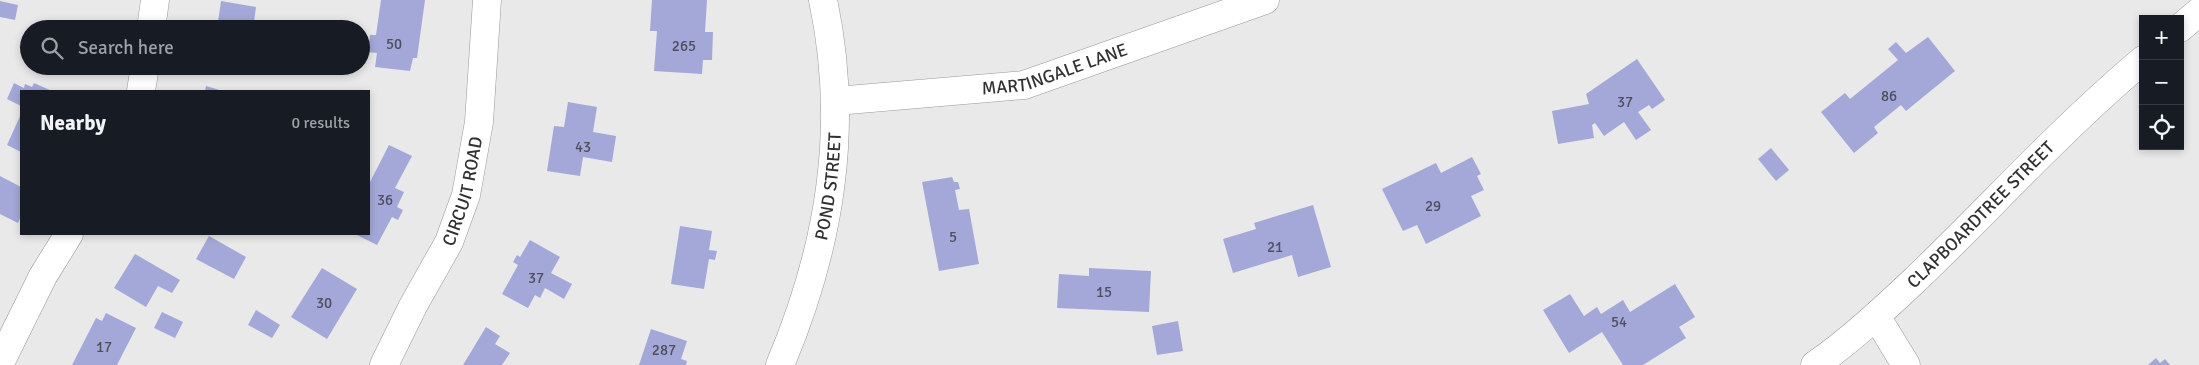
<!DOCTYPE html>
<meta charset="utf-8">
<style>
body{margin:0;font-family:Signika,sans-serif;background:#242831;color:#f1f3f6}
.controls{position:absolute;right:15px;top:15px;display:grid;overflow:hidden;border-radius:0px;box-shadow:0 2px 8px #0003}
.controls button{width:45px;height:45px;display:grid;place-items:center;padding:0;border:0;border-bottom:1px solid #363941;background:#171b24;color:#f1f3f6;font:25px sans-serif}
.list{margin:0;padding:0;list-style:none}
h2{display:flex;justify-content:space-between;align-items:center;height:65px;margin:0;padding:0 20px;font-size:21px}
h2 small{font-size:16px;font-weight:400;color:#9ea1a6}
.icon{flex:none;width:28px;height:28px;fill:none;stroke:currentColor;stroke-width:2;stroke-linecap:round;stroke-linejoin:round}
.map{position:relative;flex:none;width:2199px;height:365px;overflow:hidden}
.search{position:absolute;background:#171b24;box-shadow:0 2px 8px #0003;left:20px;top:20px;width:350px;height:55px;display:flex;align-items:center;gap:12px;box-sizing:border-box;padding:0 18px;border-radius:28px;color:#9ea1a6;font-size:19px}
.panel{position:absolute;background:#171b24;box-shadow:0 2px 8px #0003;left:20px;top:90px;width:350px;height:145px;border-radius:0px}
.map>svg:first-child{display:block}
.building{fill:#a4a8d9}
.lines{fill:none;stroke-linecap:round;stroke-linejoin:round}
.minor-casing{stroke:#989899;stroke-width:29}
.tertiary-casing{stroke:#989899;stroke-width:29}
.minor{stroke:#fff;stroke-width:28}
.tertiary{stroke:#fff;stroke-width:28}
.labels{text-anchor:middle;stroke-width:4;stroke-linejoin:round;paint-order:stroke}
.number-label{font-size:15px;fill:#4e4f5b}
.street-label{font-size:18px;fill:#313131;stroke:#fff}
</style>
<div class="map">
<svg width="2199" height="365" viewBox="0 0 2199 365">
<rect width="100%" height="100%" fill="#e9e9ea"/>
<!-- building -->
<g class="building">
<path d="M381,0H425L417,58H413L410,71L375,67L377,53L368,52L370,35H376Z"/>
<path d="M652,0H707L705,32H713L712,60H703L702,74L654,71L657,31H650Z"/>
<path d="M0,1L18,5L15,20L0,17Z"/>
<path d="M221,1L256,7L253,29H217Z"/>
<path d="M57,21L81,28V29H54Z"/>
<path d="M1928,37L1955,71L1906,111L1901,105L1874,127L1878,133L1854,153L1821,112L1845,93L1850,99L1898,60L1888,49L1896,42L1906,53Z"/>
<path d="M1637,59L1665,100L1652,109L1649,105L1638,112L1651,130L1636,140L1624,122L1604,136L1595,123L1592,125L1594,138L1558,144L1552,111L1589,104L1586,94Z"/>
<path d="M14,83L24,88L25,84L32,87L34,83L52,91H21V106L7,99Z"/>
<path d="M206,86L223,91H205Z"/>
<path d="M568,102L597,107L593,132L616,136L612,162L583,157L580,176L547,171L554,126L564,127Z"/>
<path d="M21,114V152L7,145Z"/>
<path d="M389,145L412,156L395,188L404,192L397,207L403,210L398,220L392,217L377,245L355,234H369V184Z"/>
<path d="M1771,148L1789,170L1776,181L1758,159Z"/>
<path d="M1472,157L1481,174L1477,176L1484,190L1471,196L1481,216L1426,244L1417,225L1403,231L1382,189L1436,163L1441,173Z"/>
<path d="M0,176L21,187V216L18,223L0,214Z"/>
<path d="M952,177L954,182H958L960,189L955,190L959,210L969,209L979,264L939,271L922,182Z"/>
<path d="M1313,205L1331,267L1298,277L1292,255L1233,273L1223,239L1256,229L1254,223Z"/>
<path d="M680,226L712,231L709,250L717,251L715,260L709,259L704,289L671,284Z"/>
<path d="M209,236L246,257L234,279L196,259Z"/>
<path d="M530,240L560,257L551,273L572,284L564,299L545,288L540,298L535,295L528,308L502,294L518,265L513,262L517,255L520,257Z"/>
<path d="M135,254L180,280L172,293L158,286L146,307L114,288Z"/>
<path d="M322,268L357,289L327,339L291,317Z"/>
<path d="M1089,268L1151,271L1149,312L1057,308L1059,274L1089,276Z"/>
<path d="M1675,284L1695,317L1679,327L1686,338L1643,365H1623L1602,332L1569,353L1543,310L1570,294L1584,316L1597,307L1601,314L1623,300L1630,312Z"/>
<path d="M256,310L280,325L272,338L248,325Z"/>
<path d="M162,312L183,322L175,338L154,328Z"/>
<path d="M106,313L136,328L117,365H72L96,318L102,321Z"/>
<path d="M1178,321L1183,351L1157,355L1152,326Z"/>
<path d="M486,327L500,336L495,344L510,353L502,365H463Z"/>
<path d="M651,329L687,341L681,359L687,361L686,365H639Z"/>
<path d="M2156,358L2160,363L2165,359L2170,365H2148Z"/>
</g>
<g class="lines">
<defs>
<g id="minor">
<path d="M151,29L155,0"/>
<path d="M141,91L145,66"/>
<path id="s1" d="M836,101L1024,85L1265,0"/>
<path d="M0,363L43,276L69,234"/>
<path id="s2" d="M384,365L413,306L449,242L466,195L479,122L487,0"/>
</g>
<g id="tertiary">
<path d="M2180,28L2199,12"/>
<path d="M1876,316L1906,365"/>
<path id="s3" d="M780,365C830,247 850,127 823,0"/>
<path id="s4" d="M1815,365C1851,340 1884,309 1916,279C1992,206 2062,128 2143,60"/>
</g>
</defs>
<!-- minor casing -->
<use href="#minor" class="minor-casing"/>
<!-- tertiary casing -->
<use href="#tertiary" class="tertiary-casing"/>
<!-- minor -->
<use href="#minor" class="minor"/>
<!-- tertiary -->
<use href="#tertiary" class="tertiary"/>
</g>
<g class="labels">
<!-- number labels -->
<g class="number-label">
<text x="394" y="49">50</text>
<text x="684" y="51">265</text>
<text x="1889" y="101">86</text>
<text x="1625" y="107">37</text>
<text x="583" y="152">43</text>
<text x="385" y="205">36</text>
<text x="1433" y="211">29</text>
<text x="953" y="242">5</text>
<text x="1275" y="252">21</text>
<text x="536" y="283">37</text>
<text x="1104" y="297">15</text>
<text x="324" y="308">30</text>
<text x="1619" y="327">54</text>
<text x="104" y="352">17</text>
<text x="664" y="355">287</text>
</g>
<!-- street labels -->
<g class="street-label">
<text dy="6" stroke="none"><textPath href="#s1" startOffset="222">MARTINGALE LANE</textPath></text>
<text dy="6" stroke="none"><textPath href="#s3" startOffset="186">POND STREET</textPath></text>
<text dy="6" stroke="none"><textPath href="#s2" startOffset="192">CIRCUIT ROAD</textPath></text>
<text dy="6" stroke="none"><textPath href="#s4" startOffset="224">CLAPBOARDTREE STREET</textPath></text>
</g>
</g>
</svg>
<div class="controls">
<button>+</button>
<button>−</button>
<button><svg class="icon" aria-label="locate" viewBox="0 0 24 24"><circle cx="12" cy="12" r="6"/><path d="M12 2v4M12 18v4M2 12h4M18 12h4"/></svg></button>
</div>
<div class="search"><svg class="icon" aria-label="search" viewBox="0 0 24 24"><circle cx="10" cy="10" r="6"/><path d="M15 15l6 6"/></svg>Search here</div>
<section class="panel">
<h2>Nearby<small>0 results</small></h2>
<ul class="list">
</ul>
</section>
</div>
